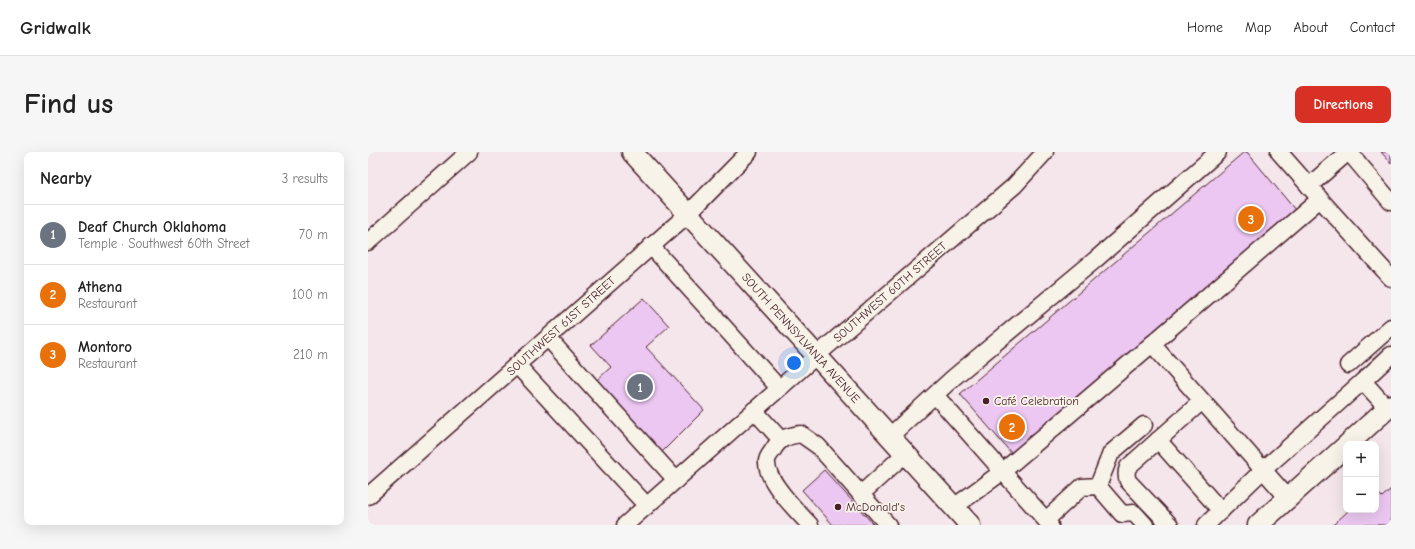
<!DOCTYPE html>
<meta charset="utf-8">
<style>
body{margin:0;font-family:"Comic Neue",sans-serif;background:#f6f6f6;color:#222}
.controls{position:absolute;right:12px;bottom:12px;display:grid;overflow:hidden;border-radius:8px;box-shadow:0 4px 16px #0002}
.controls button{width:36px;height:36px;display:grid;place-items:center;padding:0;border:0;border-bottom:1px solid #e0e0e0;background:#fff;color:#222;font:20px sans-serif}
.you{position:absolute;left:426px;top:211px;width:14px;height:14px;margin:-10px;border:3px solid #fff;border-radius:50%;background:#1a73e8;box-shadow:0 0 0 6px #1a73e833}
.badge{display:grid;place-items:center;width:26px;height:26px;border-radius:50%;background:#d93025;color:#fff;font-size:13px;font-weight:700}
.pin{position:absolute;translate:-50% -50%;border:2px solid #fff;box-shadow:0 1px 4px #0006}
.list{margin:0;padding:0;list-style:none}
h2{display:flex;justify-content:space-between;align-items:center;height:52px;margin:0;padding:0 16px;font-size:17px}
h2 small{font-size:13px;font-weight:400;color:#767676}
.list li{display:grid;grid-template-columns:26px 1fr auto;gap:12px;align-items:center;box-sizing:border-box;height:60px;padding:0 16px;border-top:1px solid #e0e0e0}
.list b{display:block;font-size:15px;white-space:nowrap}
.list p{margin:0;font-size:13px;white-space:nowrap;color:#767676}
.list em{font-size:13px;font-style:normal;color:#767676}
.map{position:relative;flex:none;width:1023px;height:373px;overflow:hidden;border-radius:8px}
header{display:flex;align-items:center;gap:24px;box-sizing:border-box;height:56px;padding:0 20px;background:#fff;border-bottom:1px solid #e0e0e0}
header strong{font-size:19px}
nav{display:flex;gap:22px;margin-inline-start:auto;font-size:14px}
.intro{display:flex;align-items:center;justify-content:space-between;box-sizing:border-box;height:96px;padding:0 24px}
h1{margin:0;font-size:28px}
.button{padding:10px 18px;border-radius:8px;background:#d93025;color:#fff;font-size:14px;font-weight:700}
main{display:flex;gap:24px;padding:0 24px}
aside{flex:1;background:#fff;border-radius:8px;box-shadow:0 4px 16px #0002}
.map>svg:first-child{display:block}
.building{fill:#ecc7f2;stroke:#4a1f2b}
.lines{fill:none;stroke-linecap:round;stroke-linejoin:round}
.minor-casing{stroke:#4a1f2b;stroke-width:19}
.major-casing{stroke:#4a1f2b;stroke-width:23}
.minor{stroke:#f7f3e8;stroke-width:16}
.major{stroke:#f7f3e8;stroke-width:20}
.poi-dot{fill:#4a1f2b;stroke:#f7f3e8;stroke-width:1.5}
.labels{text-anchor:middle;stroke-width:3.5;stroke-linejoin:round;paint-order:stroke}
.street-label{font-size:12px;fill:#4a1f2b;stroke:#f7f3e8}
.poi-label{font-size:12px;fill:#4a1f2b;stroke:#f7f3e8;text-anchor:start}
</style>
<header>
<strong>Gridwalk</strong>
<nav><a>Home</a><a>Map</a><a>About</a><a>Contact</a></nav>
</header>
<div class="intro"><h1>Find us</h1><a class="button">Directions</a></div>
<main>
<aside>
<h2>Nearby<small>3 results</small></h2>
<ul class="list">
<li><span class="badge" style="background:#6b7280">1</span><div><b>Deaf Church Oklahoma</b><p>Temple · Southwest 60th Street</p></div><em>70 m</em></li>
<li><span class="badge" style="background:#e8710a">2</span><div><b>Athena</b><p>Restaurant</p></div><em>100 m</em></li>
<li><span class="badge" style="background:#e8710a">3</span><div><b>Montoro</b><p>Restaurant</p></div><em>210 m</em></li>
</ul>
</aside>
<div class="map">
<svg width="1023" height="373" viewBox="0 0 1023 373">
<rect width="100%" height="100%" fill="#f4e6eb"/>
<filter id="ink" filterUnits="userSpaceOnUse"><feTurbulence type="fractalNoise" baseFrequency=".025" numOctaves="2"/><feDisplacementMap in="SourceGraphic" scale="8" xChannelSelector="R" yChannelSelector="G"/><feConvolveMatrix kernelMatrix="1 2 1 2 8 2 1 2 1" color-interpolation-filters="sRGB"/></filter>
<g filter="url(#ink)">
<!-- building -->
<g class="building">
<path d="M876,0H879L928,59L644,302L592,242Z"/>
<path d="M1013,0H1023V11Z"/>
<path d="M276,146L301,174L278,195L336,258L294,300L229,228L243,215L223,193Z"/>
<path d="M456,318L506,373H465L434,338Z"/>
<path d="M1023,337V373H965L981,358H1008V339L1014,345Z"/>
</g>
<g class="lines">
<defs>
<g id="minor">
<path d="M911,0L941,34"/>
<path d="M981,0L1023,50"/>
<path d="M952,47L941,34L980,0"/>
<path d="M0,90L101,0"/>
<path d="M283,94L411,236"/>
<path d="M180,186L308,328"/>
<path d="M784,192L952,47L1023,126"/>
<path d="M149,213L279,354"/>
<path d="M980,213L1023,175"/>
<path d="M995,229L1023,203"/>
<path d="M567,243L682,373"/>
<path d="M386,258L413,288"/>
<path d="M522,284L585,226L727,108L850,0"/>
<path d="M790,288L853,359"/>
<path d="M730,334L743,301L776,273"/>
<path d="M493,342L538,301"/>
<path d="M0,344L320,62L381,0"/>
<path d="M586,355L634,320L784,192L920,346"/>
<path d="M678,368L714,335L730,334L754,362L766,361L777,373"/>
<path d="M257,373L449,203L646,34L677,0"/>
<path d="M442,373C429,359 397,328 399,309C399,305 403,301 405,298C412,285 421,284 433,282L450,294L520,373"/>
<path d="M802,373L760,329C758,324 758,320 760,315L834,249"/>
<path d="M838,373L895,318L995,229L1020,257"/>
</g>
<g id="major">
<path d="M264,0L602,373"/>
<path d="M980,292L1023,253"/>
<path d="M890,373L978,294"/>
</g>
</defs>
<!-- minor casing -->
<use href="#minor" class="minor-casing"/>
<!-- major casing -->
<use href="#major" class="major-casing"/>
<!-- minor -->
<use href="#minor" class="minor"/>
<!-- major -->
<use href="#major" class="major"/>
</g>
</g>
<!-- markers -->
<g class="poi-dot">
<circle cx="618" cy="249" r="4"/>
<circle cx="470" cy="355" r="4"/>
</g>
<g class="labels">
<!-- street labels -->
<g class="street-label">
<text transform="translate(522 140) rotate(-41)" y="4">SOUTHWEST 60TH STREET</text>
<text transform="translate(193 174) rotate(-42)" y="4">SOUTHWEST 61ST STREET</text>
<text transform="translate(433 186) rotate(48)" y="4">SOUTH PENNSYLVANIA AVENUE</text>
</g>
<!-- poi labels -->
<g class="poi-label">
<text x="626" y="253">Café Celebration</text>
<text x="478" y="359">McDonald's</text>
</g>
</g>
</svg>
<div class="controls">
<button>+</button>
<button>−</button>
</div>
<div class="you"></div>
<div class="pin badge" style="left:272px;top:235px;background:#6b7280">1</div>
<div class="pin badge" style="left:644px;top:275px;background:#e8710a">2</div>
<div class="pin badge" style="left:883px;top:67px;background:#e8710a">3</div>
</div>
</main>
